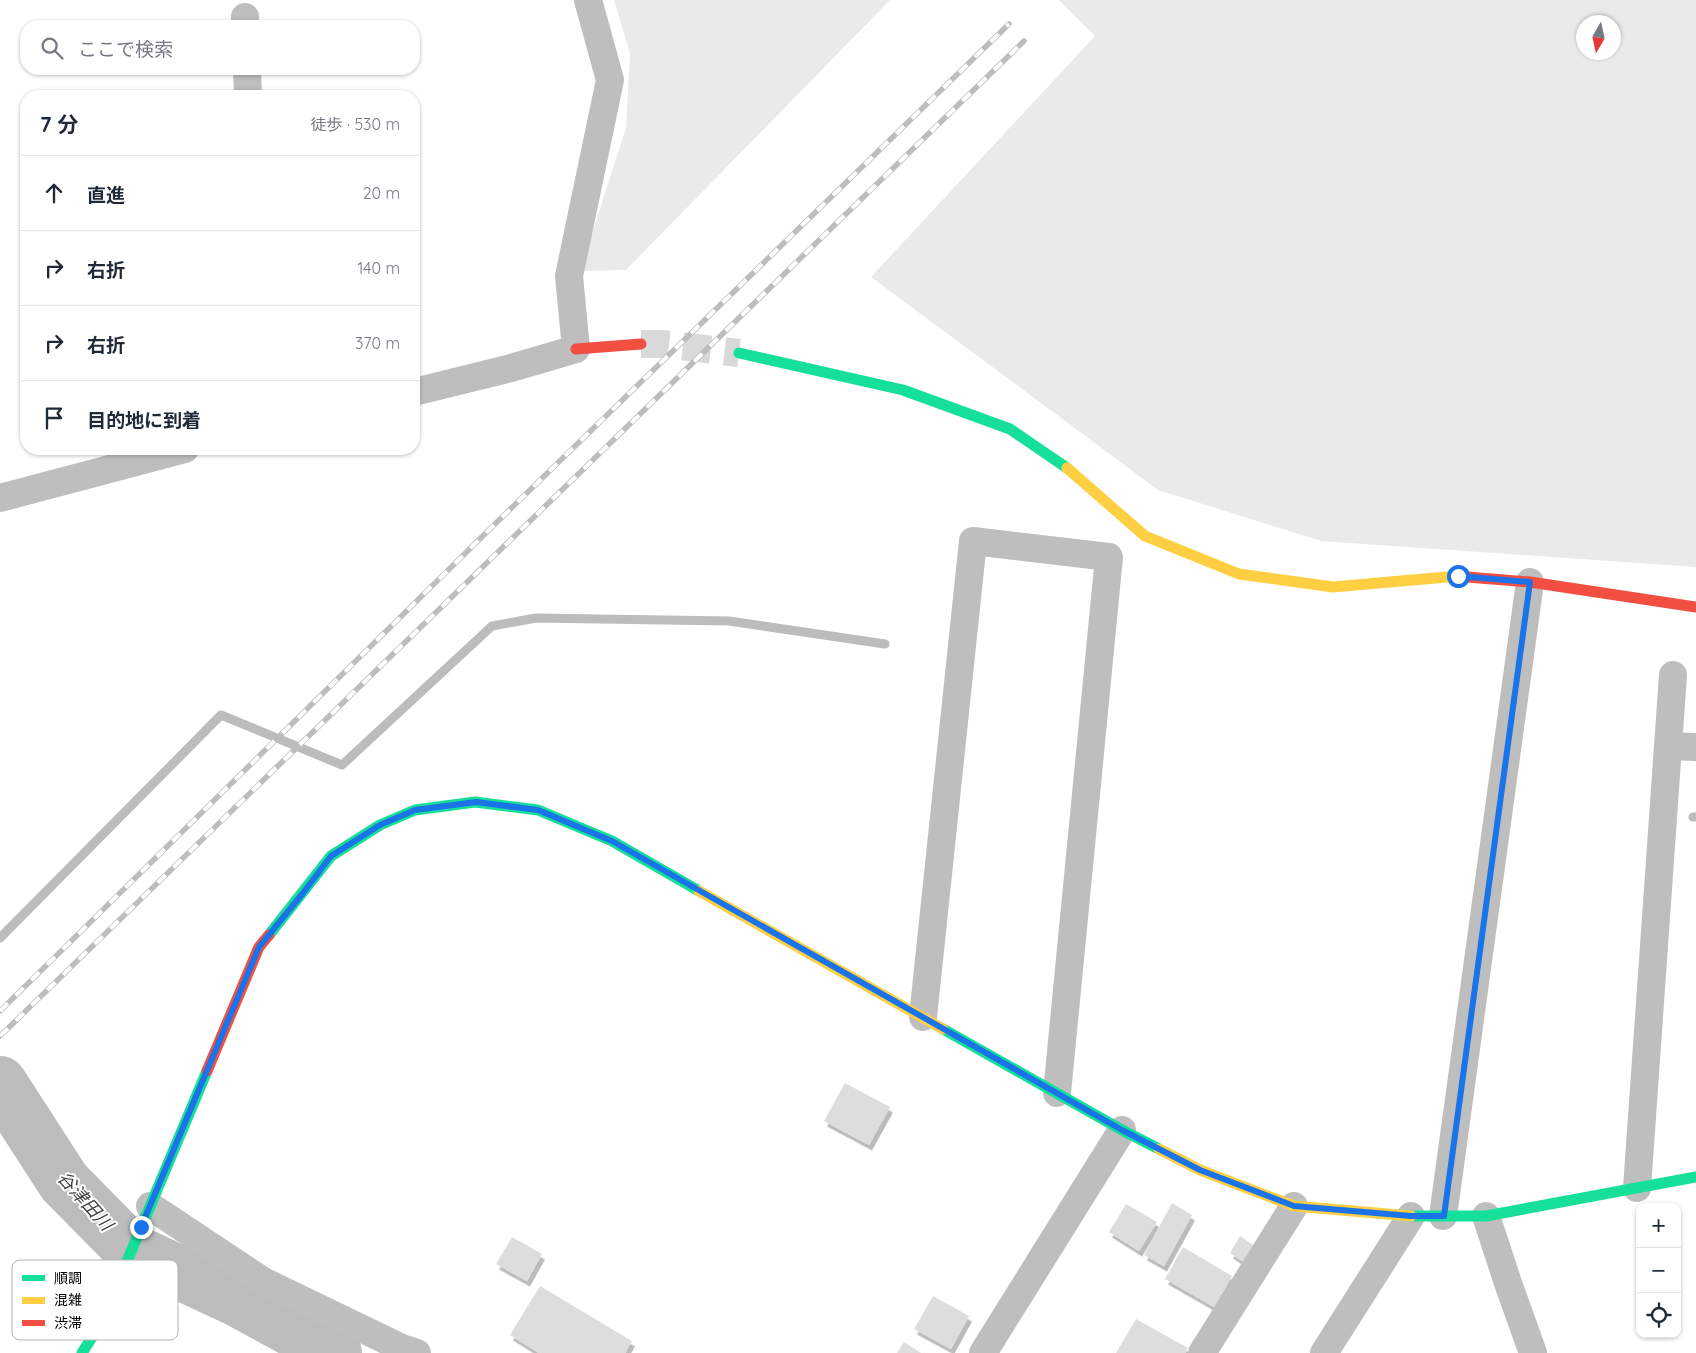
<!DOCTYPE html>
<html lang="ja">
<meta charset="utf-8">
<style>
body{margin:0;font-family:Quicksand,"Noto Sans JP",sans-serif;background:#f2f2f3;color:#1f2937}
.controls{position:absolute;right:15px;bottom:15px;display:grid;overflow:hidden;border-radius:10px;box-shadow:0 1px 4px #0004}
.controls button{width:45px;height:45px;display:grid;place-items:center;padding:0;border:0;border-bottom:1px solid #e0e1e3;background:#fff;color:#1f2937;font:25px sans-serif}
.compass{position:absolute;left:1576px;top:15px;width:45px;height:45px;border-radius:50%;background:#fff;box-shadow:0 1px 4px #0004;rotate:189deg}
.stop{position:absolute;width:15px;height:15px;margin:-11px;border:4px solid #1a73e8;border-radius:50%;background:#fff}
.stop.end{background:#1a73e8;border-color:#fff;box-shadow:0 1px 5px #0008}
.list{margin:0;padding:0;list-style:none}
h2{display:flex;justify-content:space-between;align-items:center;height:65px;margin:0;padding:0 20px;font-size:21px}
h2 small{font-size:16px;font-weight:400;color:#747a83}
.list li{display:grid;grid-template-columns:32px 1fr auto;gap:15px;align-items:center;box-sizing:border-box;height:75px;padding:0 20px;border-top:1px solid #e0e1e3}
.list b{display:block;font-size:19px;white-space:nowrap}
.list em{font-size:16px;font-style:normal;color:#747a83}
.icon{flex:none;width:28px;height:28px;fill:none;stroke:currentColor;stroke-width:2;stroke-linecap:round;stroke-linejoin:round}
.map{position:relative;flex:none;width:1696px;height:1353px;overflow:hidden}
.search{position:absolute;background:#fff;box-shadow:0 1px 4px #0004;left:20px;top:20px;width:400px;height:55px;display:flex;align-items:center;gap:12px;box-sizing:border-box;padding:0 18px;border-radius:20px;color:#747a83;font-size:19px}
.panel{position:absolute;background:#fff;box-shadow:0 1px 4px #0004;left:20px;top:90px;width:400px;height:365px;border-radius:20px}
.map>svg:first-child{display:block}
.green{fill:#eaeaea;fill-rule:evenodd}
.lines{fill:none;stroke-linecap:round;stroke-linejoin:round}
.stream{stroke:#bcbcbc;stroke-width:9}
.river{stroke:#bcbcbc;stroke-width:54}
.building{fill:#ddd;filter:url(#shadow)}
.secondary-tunnel{stroke:#d9d9d9;stroke-width:28;stroke-dasharray:28 14;stroke-linecap:butt}
.street{stroke:#bebebe;stroke-width:28}
.fast{stroke:#16e098;stroke-width:11}
.slow{stroke:#ffcf43;stroke-width:11}
.jam{stroke:#f24e42;stroke-width:11}
.rail-casing{stroke:#bdbdbd;stroke-width:5.5}
.rail{stroke:#fff;stroke-width:4;stroke-dasharray:11;stroke-linecap:butt}
.route{stroke:#1a73e8;stroke-width:6}
.labels{text-anchor:middle;stroke-width:4;stroke-linejoin:round;paint-order:stroke}
.water-label{font-size:18px;font-style:italic;fill:#414141;stroke:#fff}
.key{fill:#fff;stroke:#b2b2b2;stroke-width:1}
.key-label{font-size:14px;fill:#000}
</style>
<div class="map">
<svg width="1696" height="1353" viewBox="0 0 1696 1353">
<defs>
<filter id="shadow"><feDropShadow dx="3" dy="5.5" stdDeviation="0" flood-color="#0004"/></filter>
</defs>
<rect width="100%" height="100%" fill="#fff"/>
<!-- green -->
<g class="green">
<path d="M614,0H890L626,270L580,271L626,128L630,53Z"/>
<path d="M1059,0H1696V567L1321,541L1158,490L871,277L1095,36ZM1584,22H1614V52H1584Z"/>
</g>
<g class="lines">
<!-- stream -->
<g class="stream">
<path d="M1693,817H1696"/>
<path d="M0,938L221,715L342,765L492,626L536,618L729,621L885,644"/>
</g>
<!-- river -->
<path class="river" d="M0,1083L64,1182L131,1250L238,1300L335,1353"/>
</g>
<!-- building -->
<g class="building">
<path d="M845,1083L890,1107L869,1145L824,1121Z"/>
<path d="M1172,1203L1192,1215L1164,1266L1144,1255Z"/>
<path d="M1126,1204L1157,1222L1139,1251L1109,1232Z"/>
<path d="M1240,1236L1256,1247L1245,1263L1230,1253Z"/>
<path d="M512,1237L542,1254L527,1281L496,1264Z"/>
<path d="M1183,1247L1232,1276L1214,1307L1165,1279Z"/>
<path d="M540,1286L632,1341L625,1353H539L510,1335Z"/>
<path d="M933,1296L969,1316L951,1349L914,1329Z"/>
<path d="M1136,1319L1188,1348L1185,1353H1116Z"/>
<path d="M904,1342L921,1353H897Z"/>
</g>
<g class="lines">
<!-- secondary-tunnel -->
<path class="secondary-tunnel" d="M641,344H662L739,353"/>
<!-- street -->
<g class="street">
<path d="M245,17V26"/>
<path d="M247,69L248,96"/>
<path d="M414,392L511,368L576,349L569,276L610,80L588,0"/>
<path d="M0,498L185,449"/>
<path d="M1668,746L1696,747"/>
<path d="M923,1017L973,541L1109,557L1057,1093"/>
<path d="M1637,1188L1673,675"/>
<path d="M150,1206L263,1281L402,1348L417,1353"/>
<path d="M1443,1216L1530,582"/>
<path d="M1486,1216L1509,1286L1533,1353"/>
<path d="M983,1353L1122,1130"/>
<path d="M1202,1353L1294,1206"/>
<path d="M1324,1353L1411,1216"/>
</g>
<!-- fast -->
<g class="fast">
<path d="M739,353L903,390L1010,429L1067,468"/>
<path d="M269,935L331,856L380,825L415,810L475,802L538,810L612,841L699,891"/>
<path d="M943,1029L1122,1130L1159,1149"/>
<path d="M1411,1216H1486L1696,1177"/>
<path d="M82,1353L101,1323L207,1071"/>
</g>
<!-- slow -->
<g class="slow">
<path d="M1067,468L1145,536L1239,574L1333,587L1458,576L1467,577"/>
<path d="M699,891L943,1029"/>
<path d="M1159,1149L1200,1170L1294,1206L1411,1216"/>
</g>
<!-- jam -->
<g class="jam">
<path d="M576,349L641,344"/>
<path d="M1467,577L1530,582L1696,607"/>
<path d="M207,1071L259,947L269,935"/>
</g>
<defs>
<g id="rail">
<path d="M0,1011L496,523L1009,24"/>
<path d="M0,1036L1024,41"/>
</g>
</defs>
<!-- rail casing -->
<use href="#rail" class="rail-casing"/>
<!-- rail -->
<use href="#rail" class="rail"/>
</g>
<g class="lines">
<!-- route -->
<path class="route" d="M141,1227L259,947L303,893L331,856L380,825L415,810L476,802L538,810L612,841L1122,1130L1200,1170L1294,1206L1411,1216H1444L1530,582L1458,576"/>
</g>
<g class="labels">
<!-- water labels -->
<g class="water-label">
<text transform="translate(85 1201) rotate(48)" y="6">谷津田川</text>
</g>
</g>
<!-- legend -->
<rect x="12" y="1260" width="166" height="80" rx="8" class="key"/>
<rect x="22" y="1275" width="23" height="6" fill="#16e098"/>
<rect x="22" y="1297" width="23" height="7" fill="#ffcf43"/>
<rect x="22" y="1320" width="23" height="6" fill="#f24e42"/>
<g class="key-label">
<text x="54" y="1283">順調</text>
<text x="54" y="1305">混雑</text>
<text x="54" y="1328">渋滞</text>
</g>
</svg>
<div class="controls">
<button>+</button>
<button>−</button>
<button><svg class="icon" aria-label="locate" viewBox="0 0 24 24"><circle cx="12" cy="12" r="6"/><path d="M12 2v4M12 18v4M2 12h4M18 12h4"/></svg></button>
</div>
<svg class="compass" viewBox="-18 -18 36 36"><path d="M0-13l5 13h-10z" fill="#e53935"/><path d="M0 13l5-13h-10z" fill="#747a83"/></svg>
<div class="stop" style="left:1458px;top:576px"></div>
<div class="stop end" style="left:141px;top:1227px"></div>
<div class="search"><svg class="icon" aria-label="search" viewBox="0 0 24 24"><circle cx="10" cy="10" r="6"/><path d="M15 15l6 6"/></svg>ここで検索</div>
<section class="panel">
<h2>7 分<small>徒歩 · 530 m</small></h2>
<ul class="list">
<li><svg class="icon" aria-label="ahead" viewBox="0 0 24 24"><path d="M12 20V5M6 11l6-6 6 6"/></svg><div><b>直進</b></div><em>20 m</em></li>
<li><svg class="icon" aria-label="right" viewBox="0 0 24 24"><path d="M7 20v-9h11M14 6l5 5-5 5"/></svg><div><b>右折</b></div><em>140 m</em></li>
<li><svg class="icon" aria-label="right" viewBox="0 0 24 24"><path d="M7 20v-9h11M14 6l5 5-5 5"/></svg><div><b>右折</b></div><em>370 m</em></li>
<li><svg class="icon" aria-label="arrive" viewBox="0 0 24 24"><path d="M6 21V4h12l-3 4 3 4H6"/></svg><div><b>目的地に到着</b></div></li>
</ul>
</section>
</div>
